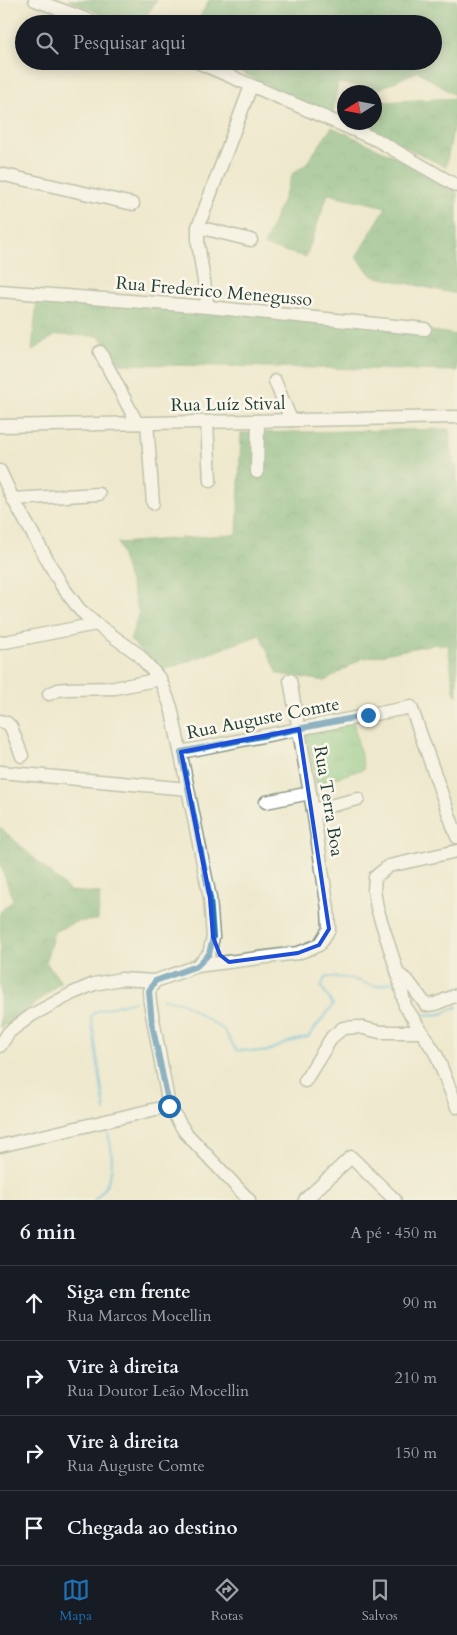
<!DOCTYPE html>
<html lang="pt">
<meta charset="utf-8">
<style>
body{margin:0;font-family:Cardo,serif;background:#242831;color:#f1f3f6}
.compass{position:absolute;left:337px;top:85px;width:45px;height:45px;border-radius:50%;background:#171b24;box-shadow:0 2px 12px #0003;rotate:259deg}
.stop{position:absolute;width:15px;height:15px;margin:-11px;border:4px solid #1f6fb2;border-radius:50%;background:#fff}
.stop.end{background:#1f6fb2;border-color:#fff;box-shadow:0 1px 5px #0008}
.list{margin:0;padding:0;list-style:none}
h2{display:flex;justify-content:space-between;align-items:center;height:65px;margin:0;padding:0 20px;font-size:21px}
h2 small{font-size:16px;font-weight:400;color:#9ea1a6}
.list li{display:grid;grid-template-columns:32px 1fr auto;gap:15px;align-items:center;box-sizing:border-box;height:75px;padding:0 20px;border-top:1px solid #363941}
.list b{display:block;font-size:19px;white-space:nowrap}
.list p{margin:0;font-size:16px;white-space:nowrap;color:#9ea1a6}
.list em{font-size:16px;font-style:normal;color:#9ea1a6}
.icon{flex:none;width:28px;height:28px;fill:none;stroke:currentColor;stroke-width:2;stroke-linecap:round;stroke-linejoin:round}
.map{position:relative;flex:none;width:457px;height:1200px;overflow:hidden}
.search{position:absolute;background:#171b24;box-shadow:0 2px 12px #0003;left:15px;right:15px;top:15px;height:55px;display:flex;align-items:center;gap:12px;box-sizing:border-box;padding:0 18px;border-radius:28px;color:#9ea1a6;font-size:19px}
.sheet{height:365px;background:#171b24}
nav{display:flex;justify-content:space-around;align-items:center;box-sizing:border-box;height:70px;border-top:1px solid #363941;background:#171b24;font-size:14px;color:#9ea1a6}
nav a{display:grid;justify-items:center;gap:2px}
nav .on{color:#1f6fb2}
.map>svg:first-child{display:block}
.grass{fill:url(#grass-tufts);stroke:#4f825b}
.forest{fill:url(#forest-crowns);stroke:#437452}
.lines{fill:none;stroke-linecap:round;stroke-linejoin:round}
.stream{stroke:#61b8de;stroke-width:2.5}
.minor-casing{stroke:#869381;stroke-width:15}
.minor{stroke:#fff;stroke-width:12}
.route{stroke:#1f6fb2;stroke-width:6}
.marked{fill:none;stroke:#1d4ed8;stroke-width:4;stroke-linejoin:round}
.labels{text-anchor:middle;stroke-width:5;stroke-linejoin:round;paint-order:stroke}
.street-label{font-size:18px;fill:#1f3d34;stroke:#fbf7ec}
</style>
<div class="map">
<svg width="457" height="1200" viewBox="0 0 457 1200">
<defs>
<pattern id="grass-tufts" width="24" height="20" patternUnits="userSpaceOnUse" patternTransform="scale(1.25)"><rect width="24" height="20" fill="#7fc682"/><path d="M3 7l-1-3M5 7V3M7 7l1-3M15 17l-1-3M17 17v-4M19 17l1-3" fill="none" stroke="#67a26b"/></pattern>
<pattern id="forest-crowns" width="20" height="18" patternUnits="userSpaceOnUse" patternTransform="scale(1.25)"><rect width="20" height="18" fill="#67ab70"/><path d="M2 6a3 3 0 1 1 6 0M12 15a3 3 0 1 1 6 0" fill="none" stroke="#548c5d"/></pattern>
</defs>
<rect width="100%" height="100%" fill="#fbf7ec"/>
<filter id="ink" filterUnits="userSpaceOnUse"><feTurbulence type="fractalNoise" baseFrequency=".02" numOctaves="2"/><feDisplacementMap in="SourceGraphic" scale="10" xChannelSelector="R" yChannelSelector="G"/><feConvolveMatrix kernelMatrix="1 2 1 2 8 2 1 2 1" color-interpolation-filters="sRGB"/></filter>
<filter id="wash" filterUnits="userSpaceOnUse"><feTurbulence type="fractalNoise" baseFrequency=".0096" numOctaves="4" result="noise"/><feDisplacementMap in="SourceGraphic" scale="20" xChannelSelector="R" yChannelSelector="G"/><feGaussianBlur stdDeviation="1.12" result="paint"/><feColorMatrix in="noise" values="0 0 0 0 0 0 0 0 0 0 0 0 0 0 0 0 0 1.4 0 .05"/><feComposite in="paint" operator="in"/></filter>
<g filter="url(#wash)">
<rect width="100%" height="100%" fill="#eee9ce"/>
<!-- grass -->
<path class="grass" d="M353,721L364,769L316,784L305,731Z"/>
<!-- forest -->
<g class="forest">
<path d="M68,0H157L141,24H123Z"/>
<path d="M209,0H457V97L418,71L379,89L338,83L332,117L219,61H433V24H196Z"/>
<path d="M457,98V123L454,124L446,167L356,123L374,122L375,103L377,102Z"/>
<path d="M332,127L398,158L457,193V294L372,276L356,257L386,207L328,194L306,257L264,246L293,173L305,165Z"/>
<path d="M37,298L378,324L447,333L457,335V371L121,364L98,336L56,335L32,351Z"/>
<path d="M449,429L454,466H457V696L454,692L448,645L434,644L361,659L325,681L278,674L260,635L161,671L130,640L139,613L118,543L237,534L241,433Z"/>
<path d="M0,827L70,891L100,893L98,920L75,922L54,932L46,962L61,982L33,1006L0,1028V912L13,900L0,864Z"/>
</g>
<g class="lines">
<!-- stream -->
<g class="stream">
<path d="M162,998L183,1003L224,1030L236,1050L265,1052L289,1042L308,1037L333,1005L321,986L326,977C335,977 343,977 351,979C370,983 372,990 391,982L396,986"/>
<path d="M410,1001L416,1008L425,1015L441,1014L457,1007"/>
<path d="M105,1111L91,1016L97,1011L134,1001"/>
<path d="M94,1200C117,1180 114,1155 107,1129"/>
</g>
</g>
</g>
<g filter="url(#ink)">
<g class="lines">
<defs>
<g id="minor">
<path d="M35,0L99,24"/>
<path d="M195,61L377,140L457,186"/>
<path d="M0,174L133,204"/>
<path d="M198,227L251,240"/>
<path d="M0,291L208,307L425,329"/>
<path d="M208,307L198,243V227L251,86"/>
<path d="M100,352L137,423"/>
<path d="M275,381L291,420"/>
<path d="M207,422L210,481"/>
<path d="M147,423L153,503"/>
<path d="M0,426L457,417"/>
<path d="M0,471L13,499L62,586L80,610L96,624L138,654L160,679L171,707L188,789L210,898L213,937L209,954L197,966L155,981L121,979L94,984L73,993L32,1015L9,1032L0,1046"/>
<path d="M257,472L258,421"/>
<path d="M13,499L99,494"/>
<path d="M0,643L96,624"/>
<path d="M49,694L58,690L66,689L115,688L160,679"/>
<path d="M0,721L7,723L11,727L22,756"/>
<path d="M181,752L411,707L457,837"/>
<path d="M0,772L188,789"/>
<path d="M266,802L310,793"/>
<path d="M313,810L358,799"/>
<path d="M457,851L389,866L375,877L374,890L377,908L398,974L405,1006L436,1054L457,1107"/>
<path d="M197,966L298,953L319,945L329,929L328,909L313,810L290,680"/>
<path d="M398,974L408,981L426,1005L435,1004L457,995"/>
<path d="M155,981L149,991L150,1003L169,1106L185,1132L249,1200"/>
<path d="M305,1081L332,1037L343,1028L359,1027L380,1032H422"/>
<path d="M0,1146L169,1106"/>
<path d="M305,1200L351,1157L395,1200"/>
</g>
</defs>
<!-- minor casing -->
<use href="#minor" class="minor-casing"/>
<!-- minor -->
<use href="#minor" class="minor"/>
</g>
</g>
<g class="lines" filter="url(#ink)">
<!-- route -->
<path class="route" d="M169,1106L152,1024L149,991L155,981L197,966L209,954L213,937L210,898L181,752L368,715"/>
</g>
<!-- marked area -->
<path d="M0 0H457V1200H0ZM299,729L329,929L319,945L298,953L229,962L220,955L213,937L210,898L181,752Z" fill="#eee9ce" fill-opacity=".55" fill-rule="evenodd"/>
<path class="marked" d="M299,729L329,929L319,945L298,953L229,962L220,955L213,937L210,898L181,752Z"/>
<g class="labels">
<!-- street labels -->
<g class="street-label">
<text transform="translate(214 291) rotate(5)" y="6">Rua Frederico Menegusso</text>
<text transform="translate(228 404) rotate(-1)" y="6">Rua Luíz Stival</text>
<text transform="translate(263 718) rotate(-11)" y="6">Rua Auguste Comte</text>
<text transform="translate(329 801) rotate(81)" y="6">Rua Terra Boa</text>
</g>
</g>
</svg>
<svg class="compass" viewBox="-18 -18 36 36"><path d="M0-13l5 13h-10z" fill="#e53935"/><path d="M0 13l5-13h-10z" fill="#9ea1a6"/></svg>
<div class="stop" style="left:169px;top:1106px"></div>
<div class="stop end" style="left:368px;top:715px"></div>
<div class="search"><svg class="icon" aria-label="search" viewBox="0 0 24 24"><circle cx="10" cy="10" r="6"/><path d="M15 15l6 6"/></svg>Pesquisar aqui</div>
</div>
<section class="sheet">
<h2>6 min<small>A pé · 450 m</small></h2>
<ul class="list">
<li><svg class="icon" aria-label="ahead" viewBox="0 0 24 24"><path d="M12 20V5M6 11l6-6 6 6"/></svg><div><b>Siga em frente</b><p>Rua Marcos Mocellin</p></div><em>90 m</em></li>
<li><svg class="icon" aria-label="right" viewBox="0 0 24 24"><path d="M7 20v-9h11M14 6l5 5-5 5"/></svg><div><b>Vire à direita</b><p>Rua Doutor Leão Mocellin</p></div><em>210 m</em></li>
<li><svg class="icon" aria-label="right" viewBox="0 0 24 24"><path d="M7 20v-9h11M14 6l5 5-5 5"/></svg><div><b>Vire à direita</b><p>Rua Auguste Comte</p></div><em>150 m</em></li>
<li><svg class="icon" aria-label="arrive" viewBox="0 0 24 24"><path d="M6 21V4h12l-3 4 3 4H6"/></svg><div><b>Chegada ao destino</b></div></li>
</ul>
</section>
<nav>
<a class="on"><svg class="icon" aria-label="map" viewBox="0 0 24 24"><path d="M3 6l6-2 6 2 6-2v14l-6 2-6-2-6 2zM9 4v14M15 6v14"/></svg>Mapa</a>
<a><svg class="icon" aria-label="directions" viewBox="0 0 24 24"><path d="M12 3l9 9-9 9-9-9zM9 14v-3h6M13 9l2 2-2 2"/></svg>Rotas</a>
<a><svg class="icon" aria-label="saved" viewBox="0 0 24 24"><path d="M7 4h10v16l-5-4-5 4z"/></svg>Salvos</a>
</nav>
